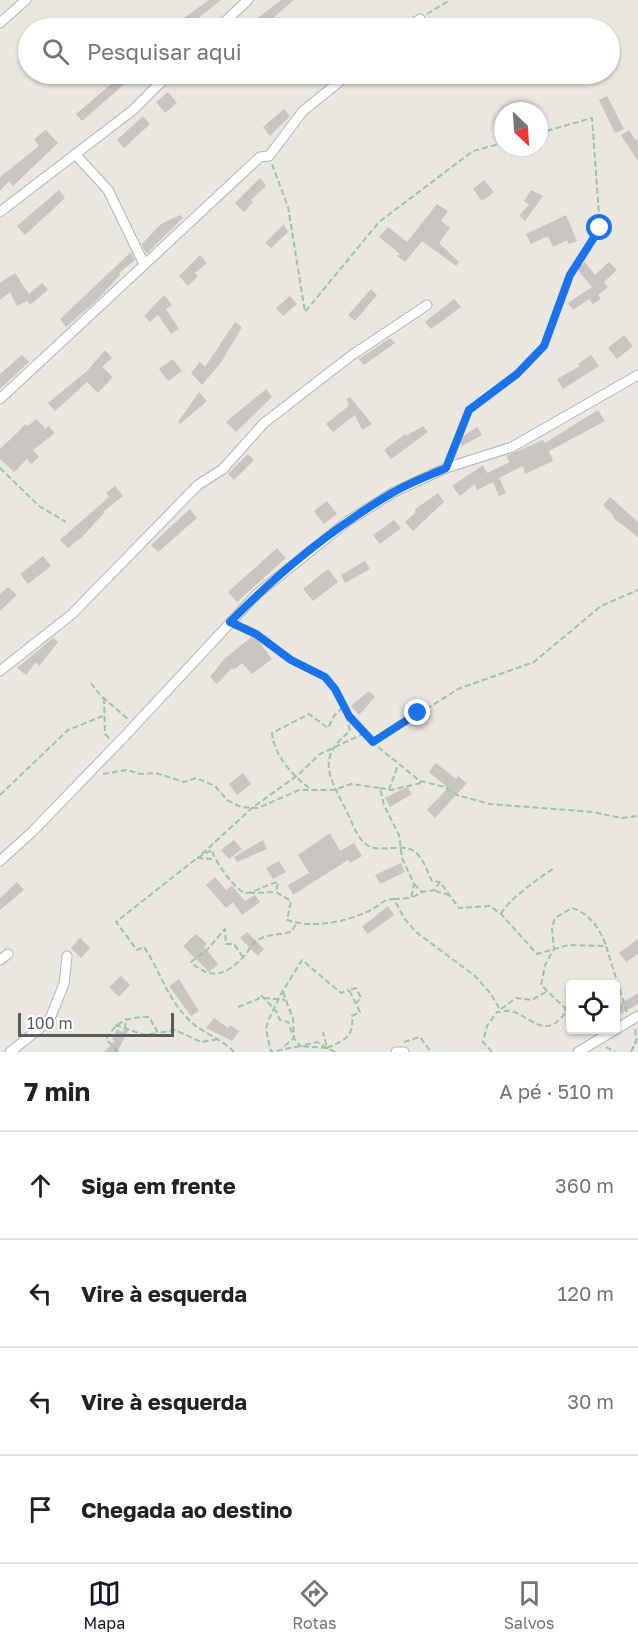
<!DOCTYPE html>
<html lang="pt">
<meta charset="utf-8">
<style>
body{margin:0;font-family:"Golos Text",sans-serif;background:#f2f2f2;color:#202124}
.controls{position:absolute;right:18px;bottom:18px;display:grid;overflow:hidden;border-radius:6px;box-shadow:0 2px 4px #0004}
.controls button{width:54px;height:54px;display:grid;place-items:center;padding:0;border:0;border-bottom:2px solid #e0e0e0;background:#fff;color:#202124;font:30px sans-serif}
.compass{position:absolute;left:494px;top:102px;width:54px;height:54px;border-radius:50%;background:#fff;box-shadow:0 2px 4px #0004;rotate:155deg}
.scale{position:absolute;left:18px;bottom:15px;width:156px;box-sizing:border-box;padding-left:6px;border:3px solid #595d60;border-top:0;font-size:16px;line-height:21px;white-space:nowrap;color:#595d60;-webkit-text-stroke:4px #fff;paint-order:stroke}
.stop{position:absolute;width:18px;height:18px;margin:-14px;border:4px solid #1a73e8;border-radius:50%;background:#fff}
.stop.end{background:#1a73e8;border-color:#fff;box-shadow:0 2px 6px #0008}
.list{margin:0;padding:0;list-style:none}
h2{display:flex;justify-content:space-between;align-items:center;height:78px;margin:0;padding:0 24px;font-size:26px}
h2 small{font-size:20px;font-weight:400;color:#757577}
.list li{display:grid;grid-template-columns:39px 1fr auto;gap:18px;align-items:center;box-sizing:border-box;height:108px;padding:0 24px;border-top:2px solid #e0e0e0}
.list b{display:block;font-size:22px;white-space:nowrap}
.list em{font-size:20px;font-style:normal;color:#757577}
.icon{flex:none;width:33px;height:33px;fill:none;stroke:currentColor;stroke-width:2;stroke-linecap:round;stroke-linejoin:round}
.map{position:relative;flex:none;width:638px;height:1052px;overflow:hidden}
.search{position:absolute;background:#fff;box-shadow:0 2px 4px #0004;left:18px;right:18px;top:18px;height:66px;display:flex;align-items:center;gap:15px;box-sizing:border-box;padding:0 21px;border-radius:33px;color:#757577;font-size:22px}
.sheet{height:510px;background:#fff}
nav{display:flex;justify-content:space-around;align-items:center;box-sizing:border-box;height:84px;border-top:2px solid #e0e0e0;background:#fff;font-size:16px;color:#757577}
nav a{display:grid;justify-items:center;gap:3px}
nav .on{color:#111827}
.map>svg:first-child{display:block}
.building{fill:#c8c4c0}
.lines{fill:none;stroke-linecap:round;stroke-linejoin:round}
.minor-casing{stroke:#b1b4b7;stroke-width:11}
.path{stroke:#9cc4a1;stroke-width:2;stroke-dasharray:6 3;stroke-linecap:butt}
.minor{stroke:#fff;stroke-width:9}
.route{stroke:#1a73e8;stroke-width:8}
</style>
<div class="map">
<svg width="638" height="1052" viewBox="0 0 638 1052">
<rect width="100%" height="100%" fill="#eae7e1"/>
<!-- building -->
<g class="building">
<path d="M209,0H221L186,28H170Z"/>
<path d="M281,0H294L274,17L284,28H260L254,21Z"/>
<path d="M123,74H136L82,121L76,114Z"/>
<path d="M168,92L177,103L165,113L156,102Z"/>
<path d="M607,96L624,129L615,133L599,100Z"/>
<path d="M284,109L290,116L270,136L263,127Z"/>
<path d="M143,116L150,124L124,148L117,140Z"/>
<path d="M46,130L58,143L13,186L9,181L0,191V177L39,146L34,139Z"/>
<path d="M629,130L636,141L638,139V161L621,135Z"/>
<path d="M260,178L266,186L251,200L253,202L244,212L235,203Z"/>
<path d="M484,180L494,192L482,201L473,189Z"/>
<path d="M59,190L65,198L25,235L17,226Z"/>
<path d="M531,190L543,196L525,221L519,215L529,205L524,201Z"/>
<path d="M437,204L448,211L441,221L450,228L439,243L459,262L456,266L422,241L405,262L397,256L400,254L379,237L388,227L407,242Z"/>
<path d="M180,215L183,218L146,254L142,244L161,224Z"/>
<path d="M566,215L577,241L569,244L567,240L553,247L548,236L531,244L526,234Z"/>
<path d="M284,224L288,232L271,248L265,243Z"/>
<path d="M131,252L135,260L119,273L120,275L96,301L66,327L60,319Z"/>
<path d="M200,255L207,263L195,273L198,276L188,286L179,276Z"/>
<path d="M585,262L595,275L609,262L617,270L604,282L608,287L598,295L601,299L593,304L589,299L573,310L568,303L592,287L577,269Z"/>
<path d="M15,273L29,294L42,283L48,290L30,305L27,301L17,306L10,292L0,300V283Z"/>
<path d="M371,289L377,295L355,321L348,315Z"/>
<path d="M164,295L172,305L166,309L179,329L171,334L158,315L150,322L144,316Z"/>
<path d="M290,296L297,304L283,316L276,308Z"/>
<path d="M454,299L461,307L431,329L425,322Z"/>
<path d="M235,322L242,327L222,361L202,385L191,373L200,362L205,367Z"/>
<path d="M624,335L633,346L617,359L608,348Z"/>
<path d="M390,338L395,343L364,365L359,359Z"/>
<path d="M105,350L112,358L102,367L113,377L98,393L87,382L55,411L48,403L87,371Z"/>
<path d="M22,355L29,362L0,389V374Z"/>
<path d="M591,355L599,366L563,389L557,379L580,366L578,364Z"/>
<path d="M173,359L182,371L168,381L159,369Z"/>
<path d="M266,389L272,397L236,432L226,422Z"/>
<path d="M199,392L207,401L180,424L178,422Z"/>
<path d="M350,397L372,424L362,430L355,415L333,432L326,424L346,408L349,404L346,399Z"/>
<path d="M598,410L605,421L549,451L553,461L525,474L523,466L499,478L506,493L499,496L493,482L477,490L475,484L460,496L452,486L483,465L487,473L510,462L506,456L543,440L545,443Z"/>
<path d="M36,419L46,429L48,426L55,433L33,450L39,457L31,464L27,459L14,472L0,459V449L26,424L28,426Z"/>
<path d="M423,426L428,432L391,459L384,450L405,434L406,436Z"/>
<path d="M477,427L482,435L462,446L459,439Z"/>
<path d="M248,454L254,460L234,480L228,474Z"/>
<path d="M115,486L123,496L104,511L105,512L82,537L68,548L60,540L109,497L106,493Z"/>
<path d="M438,493L444,502L413,531L405,522L416,512L414,510Z"/>
<path d="M610,497L638,522V537L612,517L614,516L603,505Z"/>
<path d="M327,501L337,514L324,524L314,511Z"/>
<path d="M190,509L197,518L158,552L151,545Z"/>
<path d="M394,520L401,528L380,544L373,535Z"/>
<path d="M277,548L286,558L237,602L228,592Z"/>
<path d="M43,556L51,566L28,584L20,574Z"/>
<path d="M365,561L370,569L345,583L341,575Z"/>
<path d="M328,569L338,582L313,601L303,589Z"/>
<path d="M8,587L17,595L0,611V594Z"/>
<path d="M254,635L272,659L252,674L242,663L234,670L232,668L217,684L210,677L224,659Z"/>
<path d="M53,638L58,642L39,666L36,662L26,675L17,668Z"/>
<path d="M369,691L375,697L359,715L351,706Z"/>
<path d="M436,763L456,779L458,776L467,783L435,818L427,810L448,788L429,772Z"/>
<path d="M243,773L251,784L237,795L229,784Z"/>
<path d="M407,787L412,794L390,807L385,798Z"/>
<path d="M330,833L340,851L354,843L362,856L350,863L348,860L293,895L288,885L309,873L298,855Z"/>
<path d="M234,840L242,849L229,859L221,850Z"/>
<path d="M263,840L267,849L237,862L234,857Z"/>
<path d="M279,861L286,872L273,879L266,868Z"/>
<path d="M401,863L405,872L380,884L375,875Z"/>
<path d="M215,877L226,890L232,886L245,901L255,895L260,902L242,915L233,902L226,908L206,885Z"/>
<path d="M17,882L24,890L0,910V898Z"/>
<path d="M388,906L394,915L368,934L362,927Z"/>
<path d="M247,932L264,949L258,956L240,938Z"/>
<path d="M196,934L207,944L204,947L218,964L209,972L183,946Z"/>
<path d="M80,938L90,948L81,958L71,948Z"/>
<path d="M638,939V954L626,962L619,953Z"/>
<path d="M121,976L130,985L119,997L109,987Z"/>
<path d="M179,979L199,1011L191,1016L169,986Z"/>
<path d="M638,993V1004L615,1017V1007Z"/>
<path d="M214,1018L228,1028L230,1025L239,1031L232,1041L206,1028Z"/>
<path d="M127,1027L129,1029L117,1052H104L115,1041L112,1039L117,1029L122,1032Z"/>
</g>
<g class="lines">
<defs>
<g id="minor">
<path d="M0,23L26,0"/>
<path d="M218,28L248,0"/>
<path d="M407,28L420,19"/>
<path d="M75,154L108,190L144,264"/>
<path d="M0,212L133,110L169,74"/>
<path d="M0,399L260,157L269,156L303,111L349,74"/>
<path d="M0,671L72,614L198,485L223,469L264,423L352,355L427,305"/>
<path d="M0,861L32,832L122,739L257,594L348,521L394,492L446,468L512,447L638,375"/>
<path d="M0,960L8,954"/>
<path d="M10,1052L49,1021L64,984L67,956"/>
<path d="M396,1052H404"/>
<path d="M578,1052L638,1016"/>
</g>
</defs>
<!-- minor casing -->
<use href="#minor" class="minor-casing"/>
<!-- path -->
<g class="path">
<path d="M427,14L450,0"/>
<path d="M272,164L288,207L305,312L379,222L473,151L503,143"/>
<path d="M451,457L469,410L517,374L544,346L570,275L600,228L592,118L539,133"/>
<path d="M0,468L39,506L66,522"/>
<path d="M239,626L256,634L291,660L325,677L335,689L349,716L373,743L420,781L445,787L457,795L490,804L593,812L621,818L638,816"/>
<path d="M91,683L100,695L128,719"/>
<path d="M104,698L105,734L110,739"/>
<path d="M373,743L458,689L534,662L601,606L638,590"/>
<path d="M103,774L127,770L141,774L156,773L184,782L196,778L215,786L227,800L241,807L258,808L299,790H334L351,784L380,788L384,805L399,835L402,858L414,884L411,898L422,892L434,890L440,882L459,908L490,906L501,914L537,954L568,945L606,946L627,1013"/>
<path d="M309,788C292,775 274,755 272,733L309,714L328,728L334,716L344,706L350,731C315,759 330,777 346,810C353,823 355,836 367,845C382,855 407,839 419,856C425,863 428,873 432,881L440,882"/>
<path d="M380,788L391,790L421,783"/>
<path d="M389,790L398,765"/>
<path d="M0,795L68,730L103,716"/>
<path d="M202,854L252,808L298,775L320,754L365,733"/>
<path d="M197,858L212,859"/>
<path d="M414,884L422,892"/>
<path d="M435,891L449,895"/>
<path d="M249,893L276,892"/>
<path d="M394,899L411,898"/>
<path d="M501,914C506,902 541,876 553,869"/>
<path d="M243,957L234,944H226L225,929L207,950L191,962C212,982 228,974 246,954C249,950 251,945 255,942C264,934 279,935 291,932L297,923"/>
<path d="M283,992L293,1019L294,1038L300,1046L317,1042L327,1048L323,1032"/>
<path d="M264,998L285,1000"/>
<path d="M238,1007L258,999L261,995L276,1011L280,1020L288,1022L294,1038L282,1048"/>
<path d="M501,1009L516,998L532,1000L546,992"/>
<path d="M115,1025L145,1035L158,1033"/>
<path d="M125,1029L126,1018"/>
<path d="M404,1042L420,1037L431,1052"/>
<path d="M606,1047L615,1052"/>
<path d="M327,1048L300,1046L271,1052L266,1029L268,1021L281,994L302,960L341,993L349,990"/>
<path d="M118,1052L106,1039C117,1021 127,1017 149,1017L158,1033L175,1030L201,1042L219,1039"/>
<path d="M234,1052C221,1038 201,1033 188,1019C167,998 160,971 144,947L137,950L116,922L197,858L212,850C213,859 237,893 246,893C256,892 267,884 278,882L276,892L291,901L287,920C313,929 345,922 369,911C380,906 382,899 394,899L404,918L416,932L475,976L491,994L500,1010"/>
<path d="M335,1052L327,1048C345,1040 354,1037 352,1016L360,1012L349,990L356,988L361,998L356,1003"/>
<path d="M492,1052L483,1042L487,1026L497,1012C501,1012 507,1010 511,1011C531,1016 545,1041 565,1013V1008L541,985L545,965L554,949L552,928L555,918L572,908C590,914 599,928 606,945"/>
<path d="M631,1052L636,1041L635,1027"/>
</g>
<!-- minor -->
<use href="#minor" class="minor"/>
</g>
<g class="lines">
<!-- route -->
<path class="route" d="M418,713L373,742L349,716L335,689L325,677L291,660L256,634L230,622C278,573 333,528 392,493C409,483 428,476 446,468L469,410L517,374L544,346L570,275L600,228"/>
</g>
</svg>
<div class="controls">
<button><svg class="icon" aria-label="locate" viewBox="0 0 24 24"><circle cx="12" cy="12" r="6"/><path d="M12 2v4M12 18v4M2 12h4M18 12h4"/></svg></button>
</div>
<svg class="compass" viewBox="-18 -18 36 36"><path d="M0-13l5 13h-10z" fill="#e53935"/><path d="M0 13l5-13h-10z" fill="#757577"/></svg>
<div class="scale">100 m</div>
<div class="stop" style="left:600px;top:228px"></div>
<div class="stop end" style="left:418px;top:713px"></div>
<div class="search"><svg class="icon" aria-label="search" viewBox="0 0 24 24"><circle cx="10" cy="10" r="6"/><path d="M15 15l6 6"/></svg>Pesquisar aqui</div>
</div>
<section class="sheet">
<h2>7 min<small>A pé · 510 m</small></h2>
<ul class="list">
<li><svg class="icon" aria-label="ahead" viewBox="0 0 24 24"><path d="M12 20V5M6 11l6-6 6 6"/></svg><div><b>Siga em frente</b></div><em>360 m</em></li>
<li><svg class="icon" aria-label="left" viewBox="0 0 24 24"><path d="M17 20v-9H6M10 6l-5 5 5 5"/></svg><div><b>Vire à esquerda</b></div><em>120 m</em></li>
<li><svg class="icon" aria-label="left" viewBox="0 0 24 24"><path d="M17 20v-9H6M10 6l-5 5 5 5"/></svg><div><b>Vire à esquerda</b></div><em>30 m</em></li>
<li><svg class="icon" aria-label="arrive" viewBox="0 0 24 24"><path d="M6 21V4h12l-3 4 3 4H6"/></svg><div><b>Chegada ao destino</b></div></li>
</ul>
</section>
<nav>
<a class="on"><svg class="icon" aria-label="map" viewBox="0 0 24 24"><path d="M3 6l6-2 6 2 6-2v14l-6 2-6-2-6 2zM9 4v14M15 6v14"/></svg>Mapa</a>
<a><svg class="icon" aria-label="directions" viewBox="0 0 24 24"><path d="M12 3l9 9-9 9-9-9zM9 14v-3h6M13 9l2 2-2 2"/></svg>Rotas</a>
<a><svg class="icon" aria-label="saved" viewBox="0 0 24 24"><path d="M7 4h10v16l-5-4-5 4z"/></svg>Salvos</a>
</nav>
